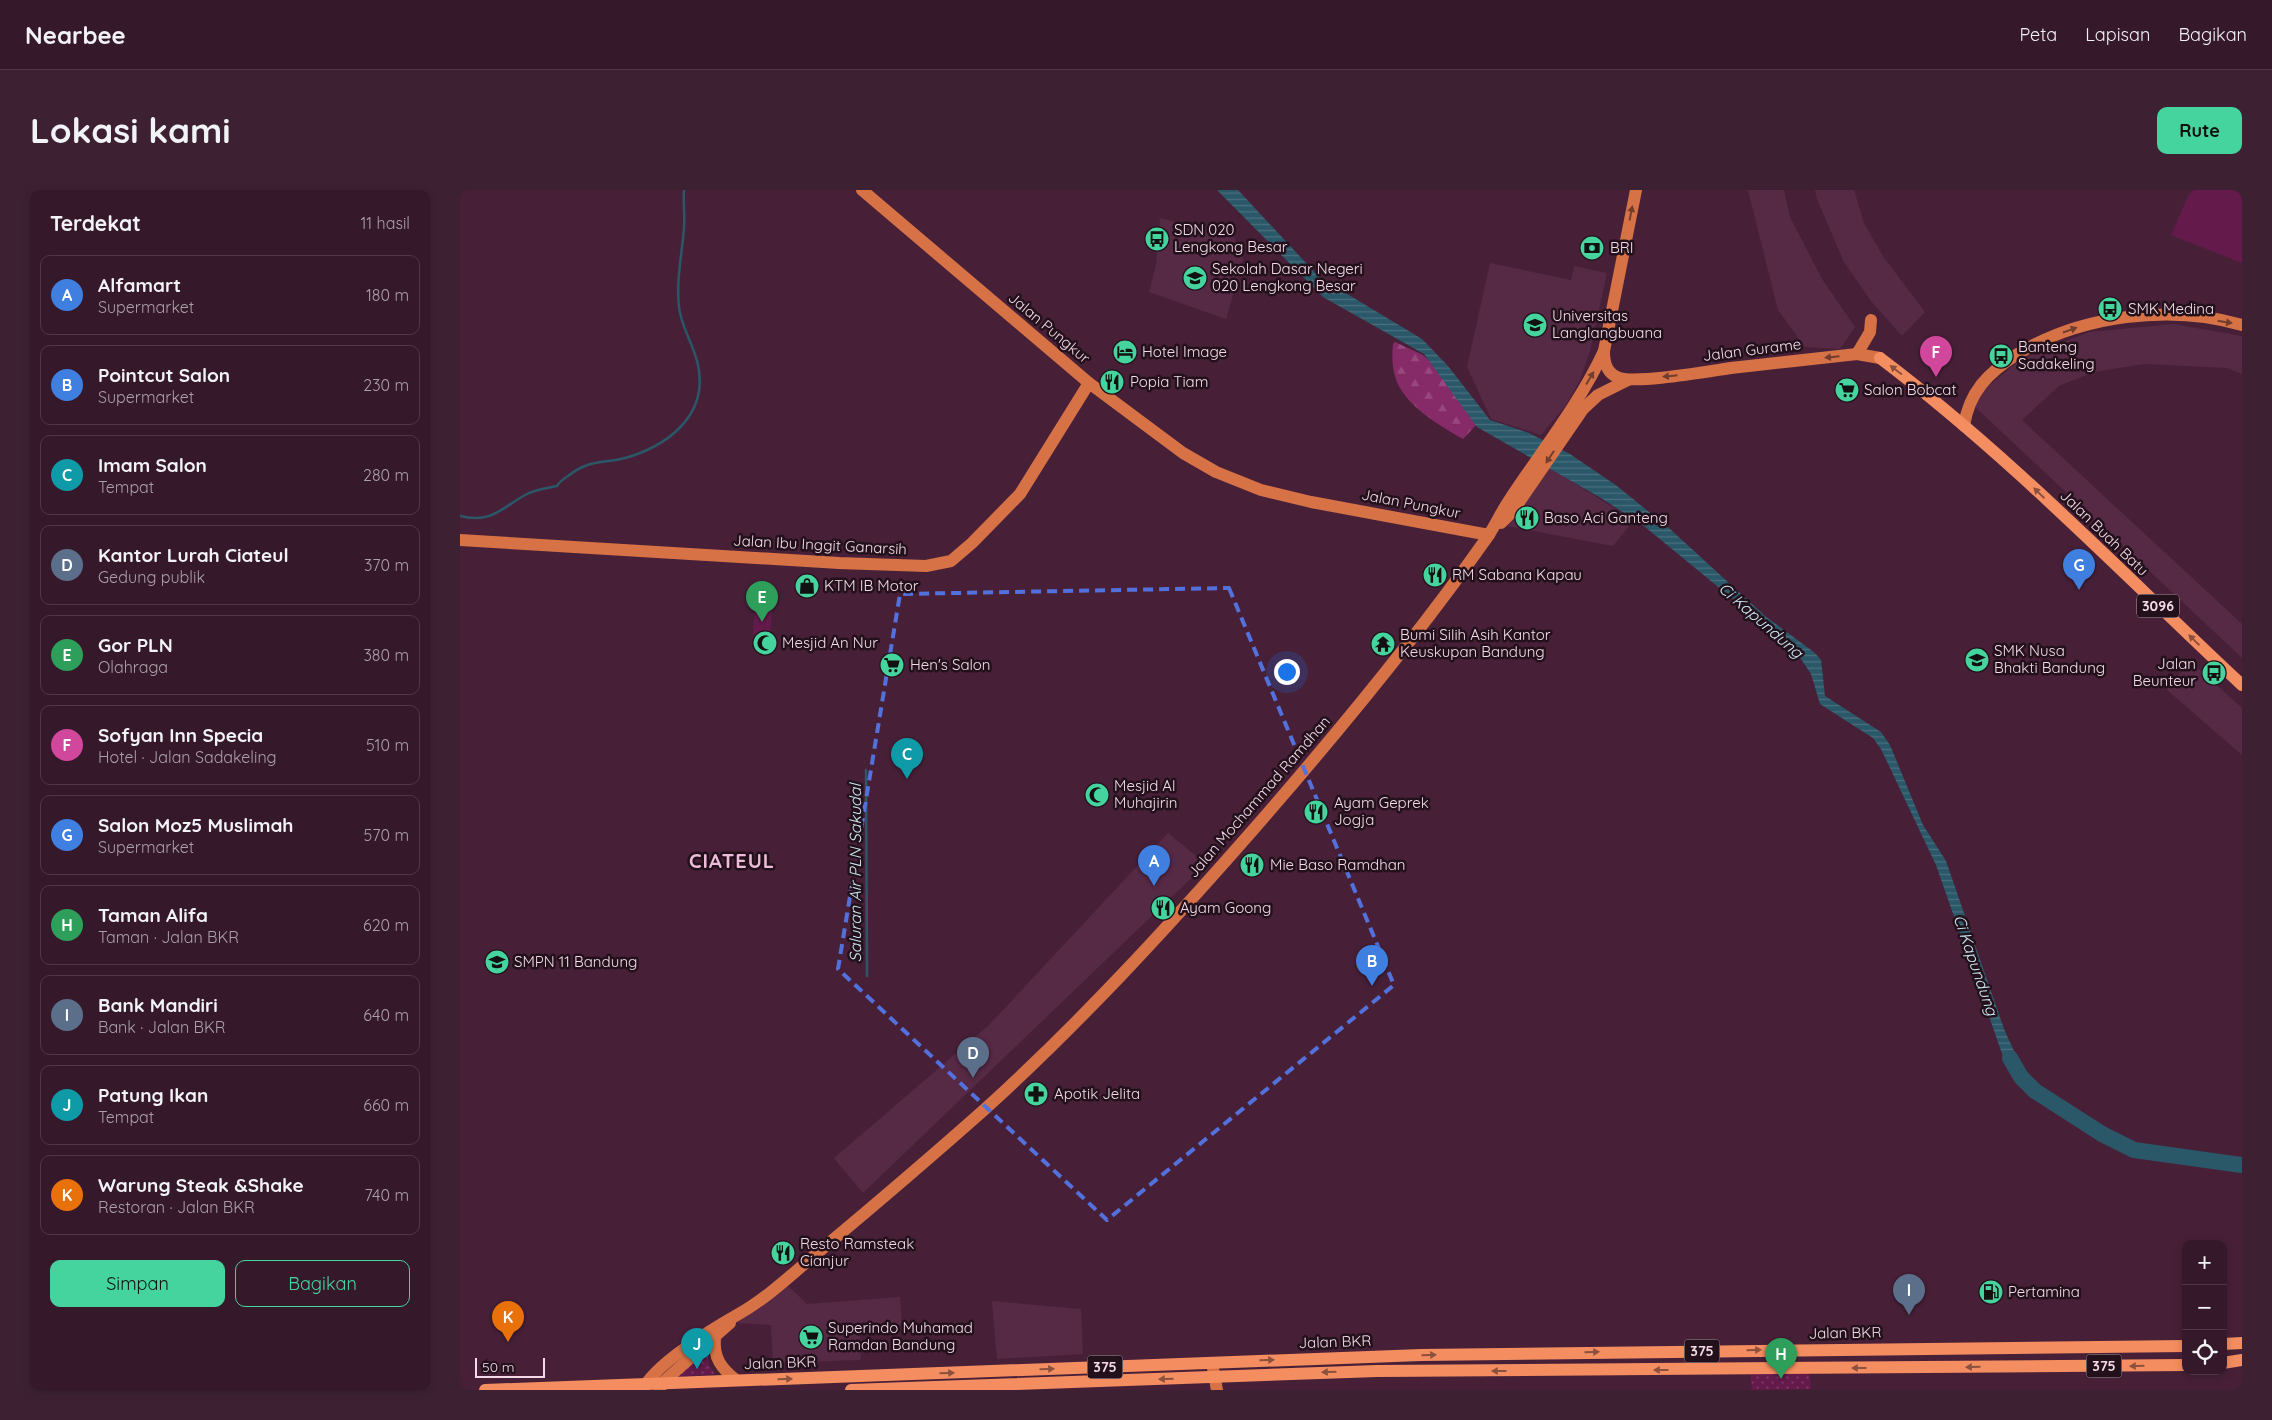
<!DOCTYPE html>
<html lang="id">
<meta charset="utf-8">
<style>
body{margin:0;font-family:Quicksand,sans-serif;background:#3d2132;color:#f1f3f6}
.controls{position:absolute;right:15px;bottom:15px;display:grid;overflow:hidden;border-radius:10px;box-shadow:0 2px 8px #0003}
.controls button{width:45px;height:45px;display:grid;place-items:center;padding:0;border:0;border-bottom:1px solid #4f3747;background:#35182a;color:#f1f3f6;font:25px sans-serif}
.scale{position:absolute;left:15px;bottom:12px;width:70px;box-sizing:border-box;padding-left:5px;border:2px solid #f4dae8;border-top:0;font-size:14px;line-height:18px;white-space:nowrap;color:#f4dae8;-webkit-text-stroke:4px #22111b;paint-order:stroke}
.you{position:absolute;left:826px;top:481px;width:18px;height:18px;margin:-12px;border:4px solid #fff;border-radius:50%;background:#1a73e8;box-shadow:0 0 0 8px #1a73e833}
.badge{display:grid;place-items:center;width:32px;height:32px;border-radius:50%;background:#46d49e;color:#fff;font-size:16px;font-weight:700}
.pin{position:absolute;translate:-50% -41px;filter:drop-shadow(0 1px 2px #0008)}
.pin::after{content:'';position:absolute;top:26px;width:18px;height:15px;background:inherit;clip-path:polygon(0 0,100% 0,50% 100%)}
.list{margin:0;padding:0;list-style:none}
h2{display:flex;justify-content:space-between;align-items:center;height:65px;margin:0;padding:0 20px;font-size:21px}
h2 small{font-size:16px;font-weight:400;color:#aaa0a8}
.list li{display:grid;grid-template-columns:32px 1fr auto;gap:15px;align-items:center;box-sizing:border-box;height:80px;margin:0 10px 10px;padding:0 10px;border:1px solid #4f3747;border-radius:10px}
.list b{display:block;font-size:19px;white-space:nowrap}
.list p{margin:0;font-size:16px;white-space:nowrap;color:#aaa0a8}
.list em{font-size:16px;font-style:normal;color:#aaa0a8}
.actions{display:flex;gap:10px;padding:15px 20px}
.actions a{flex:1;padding:11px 0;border:1px solid #46d49e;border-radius:10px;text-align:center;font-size:18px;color:#46d49e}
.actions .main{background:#46d49e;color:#111}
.icon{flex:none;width:28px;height:28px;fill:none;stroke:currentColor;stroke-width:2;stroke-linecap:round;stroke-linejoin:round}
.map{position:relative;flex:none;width:1782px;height:1200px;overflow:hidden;border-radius:10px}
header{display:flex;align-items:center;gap:30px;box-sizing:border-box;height:70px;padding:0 25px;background:#35182a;border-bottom:1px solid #4f3747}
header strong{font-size:24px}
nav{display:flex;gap:28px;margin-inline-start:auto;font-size:18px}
.intro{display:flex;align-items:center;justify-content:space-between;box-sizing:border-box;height:120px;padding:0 30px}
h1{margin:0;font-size:35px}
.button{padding:12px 22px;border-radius:10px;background:#46d49e;color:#111;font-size:18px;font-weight:700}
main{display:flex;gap:30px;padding:0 30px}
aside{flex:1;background:#35182a;border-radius:10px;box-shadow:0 2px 8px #0003}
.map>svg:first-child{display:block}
.built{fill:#562945}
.grass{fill:url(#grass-dots)}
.forest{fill:url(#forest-firs)}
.pitch{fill:#651a4c}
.water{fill:url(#water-rules)}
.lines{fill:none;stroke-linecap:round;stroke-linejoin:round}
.stream{stroke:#2a5869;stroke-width:2.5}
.river{stroke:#2a5869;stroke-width:16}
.secondary{stroke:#d67246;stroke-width:12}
.primary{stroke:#f48e61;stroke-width:12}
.oneway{fill:#733d2e}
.oneway2{fill:#8b503e}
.marked{fill:none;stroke:#5371dc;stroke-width:4;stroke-dasharray:10 6;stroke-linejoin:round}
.labels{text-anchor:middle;stroke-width:5;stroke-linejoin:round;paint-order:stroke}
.shield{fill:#22111b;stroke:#b59eaa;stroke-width:1}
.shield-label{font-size:14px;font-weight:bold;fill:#f4dae8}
.poi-label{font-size:15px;fill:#f4dae8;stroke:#22111b;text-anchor:start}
.street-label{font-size:15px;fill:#f4dae8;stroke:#22111b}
.water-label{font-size:16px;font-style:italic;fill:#cdeaf6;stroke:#22111b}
.district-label{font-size:20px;font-weight:bold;letter-spacing:1px;fill:#edbbd7;stroke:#22111b}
</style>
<header>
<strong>Nearbee</strong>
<nav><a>Peta</a><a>Lapisan</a><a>Bagikan</a></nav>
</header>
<div class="intro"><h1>Lokasi kami</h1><a class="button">Rute</a></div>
<main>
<aside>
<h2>Terdekat<small>11 hasil</small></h2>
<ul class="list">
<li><span class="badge" style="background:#3f7fe0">A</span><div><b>Alfamart</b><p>Supermarket</p></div><em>180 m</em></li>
<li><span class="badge" style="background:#3f7fe0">B</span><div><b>Pointcut Salon</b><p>Supermarket</p></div><em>230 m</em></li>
<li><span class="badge" style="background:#0f9aa8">C</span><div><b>Imam Salon</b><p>Tempat</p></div><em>280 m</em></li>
<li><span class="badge" style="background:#5c6f8a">D</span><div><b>Kantor Lurah Ciateul</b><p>Gedung publik</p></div><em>370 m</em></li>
<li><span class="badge" style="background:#2e9e5b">E</span><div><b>Gor PLN</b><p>Olahraga</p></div><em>380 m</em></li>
<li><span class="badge" style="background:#d1479c">F</span><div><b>Sofyan Inn Specia</b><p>Hotel · Jalan Sadakeling</p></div><em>510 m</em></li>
<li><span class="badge" style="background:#3f7fe0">G</span><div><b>Salon Moz5 Muslimah</b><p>Supermarket</p></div><em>570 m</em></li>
<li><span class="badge" style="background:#2e9e5b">H</span><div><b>Taman Alifa</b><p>Taman · Jalan BKR</p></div><em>620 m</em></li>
<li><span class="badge" style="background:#5c6f8a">I</span><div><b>Bank Mandiri</b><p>Bank · Jalan BKR</p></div><em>640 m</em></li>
<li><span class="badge" style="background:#0f9aa8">J</span><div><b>Patung Ikan</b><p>Tempat</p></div><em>660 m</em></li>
<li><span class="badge" style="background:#e8710a">K</span><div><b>Warung Steak &amp;Shake</b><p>Restoran · Jalan BKR</p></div><em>740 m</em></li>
</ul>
<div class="actions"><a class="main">Simpan</a><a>Bagikan</a></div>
</aside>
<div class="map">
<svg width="1782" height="1200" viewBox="0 0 1782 1200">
<defs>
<pattern id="grass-dots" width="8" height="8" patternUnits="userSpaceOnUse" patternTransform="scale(1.25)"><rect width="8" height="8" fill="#651a4c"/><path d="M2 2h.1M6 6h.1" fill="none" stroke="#7c3b66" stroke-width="1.8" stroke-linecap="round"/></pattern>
<pattern id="forest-firs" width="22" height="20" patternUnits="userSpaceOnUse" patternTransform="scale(1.25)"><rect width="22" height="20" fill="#872a68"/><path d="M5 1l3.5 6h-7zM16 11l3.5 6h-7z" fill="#99487e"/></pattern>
<pattern id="water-rules" width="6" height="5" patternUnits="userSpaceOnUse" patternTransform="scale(1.25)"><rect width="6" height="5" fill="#2a5869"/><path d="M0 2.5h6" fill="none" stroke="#4a6f7e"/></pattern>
</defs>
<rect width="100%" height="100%" fill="#472038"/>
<!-- built -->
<g class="built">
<path d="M1288,0H1324L1330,27L1362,89L1395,137L1380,159L1345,157L1318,120Z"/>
<path d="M1355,0H1394L1404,33L1422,65L1465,122L1442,146L1411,111L1384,72L1357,9Z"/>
<path d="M700,28L774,47L783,69L766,129L689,102L696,75Z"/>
<path d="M1030,73L1111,90L1114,76L1147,83L1130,161L1120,190L1106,215L1081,245L1031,229L1007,177Z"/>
<path d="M1713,134L1782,146V184L1767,178L1684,174L1634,182L1599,196L1562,230L1782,434V468L1510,212L1562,168L1629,142Z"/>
<path d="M1088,277L1174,330L1153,356L1047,336Z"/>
<path d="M1731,472L1782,518V565L1706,499Z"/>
<path d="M708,643L746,674L403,1003L374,968L529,835Z"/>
<path d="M325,1093L347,1114L440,1107L442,1135L399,1133L401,1170L313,1173L311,1135L277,1133Z"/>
<path d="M532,1111L621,1119L623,1164L537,1169Z"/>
</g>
<!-- grass -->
<g class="grass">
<path d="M247,1162L249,1175L255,1184L215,1187Z"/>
<path d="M1349,1180L1351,1199L1292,1200L1290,1181Z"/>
</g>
<!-- forest -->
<path class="forest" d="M935,152L963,165L983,184L1018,233L1003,249C980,236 942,214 935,186C932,176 932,164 933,154Z"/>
<!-- pitch -->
<g class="pitch">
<path d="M1734,0H1782V73L1711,45L1728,6Z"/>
<path d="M295,418L312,419L310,445L293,444Z"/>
</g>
<!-- water -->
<path class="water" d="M757,0H778L859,87L962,149L988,176L1030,230L1069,243L1110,264L1157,296L1210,339L1305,426L1355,463L1361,470L1365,506L1421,542L1430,555L1463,635L1486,671L1544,839L1564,883L1558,888L1545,872L1476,675L1421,559L1413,548L1360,514L1351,484L1341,469L1285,419L1184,336L1141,308L1017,237L964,164L863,107Z"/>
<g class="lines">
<!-- stream -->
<g class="stream">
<path d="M0,326C33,334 42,317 67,304C76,299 88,298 97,296C100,291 103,289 108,286C132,267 146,275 172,266C213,252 248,222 238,175C234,155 221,137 219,117C216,90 222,64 224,38C225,25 223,13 224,0"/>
<path d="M406,580L407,786"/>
</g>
<!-- river -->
<path class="river" d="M1550,868L1561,887L1575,901L1642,944L1674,960L1782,975"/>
<!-- secondary -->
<g class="secondary">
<path d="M402,0L629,193L723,263L756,282L801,300L851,312L1029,345"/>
<path d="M1176,0L1144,161C1144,172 1146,182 1157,187C1172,195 1250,181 1271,178C1313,173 1355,169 1397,164L1420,168"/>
<path d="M1397,164L1410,142L1411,130"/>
<path d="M1504,236C1509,202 1528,183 1556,165C1620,125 1710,114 1782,135"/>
<path d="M1041,333L1053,321L1123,219L1138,205L1168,190"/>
<path d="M0,350L379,373L466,376L491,371L512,353L560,304L629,193"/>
<path d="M255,1148C253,1168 262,1179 276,1190"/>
<path d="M752,1173L757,1200"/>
<path d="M183,1200C192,1176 254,1138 277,1125C308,1108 335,1081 362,1059C417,1013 471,967 525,919C621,832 708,737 793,640C875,546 954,451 1026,349C1034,338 1040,324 1048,312C1080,263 1119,215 1144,161"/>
<path d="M200,1200L202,1193L270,1133"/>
</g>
<!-- primary -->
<g class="primary">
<path d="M1420,168C1550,266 1663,384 1782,495"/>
<path d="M1763,1154L1782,1153"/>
<path d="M1763,1173L1782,1170"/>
<path d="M25,1200L961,1165L1726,1156"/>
<path d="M391,1200L917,1181L1726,1175"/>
</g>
</g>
<!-- one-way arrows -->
<defs><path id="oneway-solid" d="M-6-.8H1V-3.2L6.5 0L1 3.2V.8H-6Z" transform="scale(1.25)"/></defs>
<g class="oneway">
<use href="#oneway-solid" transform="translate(1171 23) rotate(-79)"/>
<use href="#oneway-solid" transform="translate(1765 132) rotate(9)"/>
<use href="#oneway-solid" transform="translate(1610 140) rotate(-19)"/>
<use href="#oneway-solid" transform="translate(1372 167) rotate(174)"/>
<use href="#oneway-solid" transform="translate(1210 186) rotate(174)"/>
<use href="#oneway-solid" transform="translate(1130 188) rotate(-59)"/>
<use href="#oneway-solid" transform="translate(1090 267) rotate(123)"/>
</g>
<g class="oneway2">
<use href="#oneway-solid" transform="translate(1436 180) rotate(-143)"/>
<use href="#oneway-solid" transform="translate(1579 303) rotate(-136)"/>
<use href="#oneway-solid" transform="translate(1734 450) rotate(-136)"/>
<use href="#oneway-solid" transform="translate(1294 1160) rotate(-1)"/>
<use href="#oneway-solid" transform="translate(1132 1162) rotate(-1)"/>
<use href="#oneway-solid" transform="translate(969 1165) rotate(-1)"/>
<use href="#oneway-solid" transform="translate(807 1170) rotate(-2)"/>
<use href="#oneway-solid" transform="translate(1677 1176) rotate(179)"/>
<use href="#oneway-solid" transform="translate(1513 1177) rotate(179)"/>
<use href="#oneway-solid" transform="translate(1399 1178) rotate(180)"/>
<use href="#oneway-solid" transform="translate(587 1179) rotate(-2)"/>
<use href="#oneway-solid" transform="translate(1201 1180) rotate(180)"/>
<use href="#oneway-solid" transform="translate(1039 1181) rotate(180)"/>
<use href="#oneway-solid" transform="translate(869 1182) rotate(178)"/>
<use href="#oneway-solid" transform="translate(487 1183) rotate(-2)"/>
<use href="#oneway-solid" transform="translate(325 1189) rotate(-2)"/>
<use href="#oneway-solid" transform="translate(706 1189) rotate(178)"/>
</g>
<!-- marked area -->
<path class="marked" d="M769,398L934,795L647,1030L378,779L440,404Z"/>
<!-- icons -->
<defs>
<symbol id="bus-disc" viewBox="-11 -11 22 22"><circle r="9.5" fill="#46d49e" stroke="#22111b"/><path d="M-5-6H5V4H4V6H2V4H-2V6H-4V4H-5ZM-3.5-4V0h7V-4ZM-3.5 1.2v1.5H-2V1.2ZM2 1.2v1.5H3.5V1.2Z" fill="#111"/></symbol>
<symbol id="bank-disc" viewBox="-11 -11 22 22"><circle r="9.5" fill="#46d49e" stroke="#22111b"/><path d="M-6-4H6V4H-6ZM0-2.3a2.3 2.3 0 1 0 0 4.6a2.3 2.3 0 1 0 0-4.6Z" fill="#111"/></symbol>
<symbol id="school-disc" viewBox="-11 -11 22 22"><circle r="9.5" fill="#46d49e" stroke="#22111b"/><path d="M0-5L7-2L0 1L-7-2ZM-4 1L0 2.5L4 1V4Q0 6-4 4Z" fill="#111"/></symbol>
<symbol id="university-disc" viewBox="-11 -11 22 22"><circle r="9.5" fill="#46d49e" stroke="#22111b"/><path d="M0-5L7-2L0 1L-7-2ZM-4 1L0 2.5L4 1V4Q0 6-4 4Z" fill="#111"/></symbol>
<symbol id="hotel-disc" viewBox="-11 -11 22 22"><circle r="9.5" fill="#46d49e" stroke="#22111b"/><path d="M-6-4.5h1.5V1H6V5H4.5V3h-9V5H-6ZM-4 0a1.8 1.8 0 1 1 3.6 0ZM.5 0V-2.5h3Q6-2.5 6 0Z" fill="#111"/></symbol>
<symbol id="restaurant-disc" viewBox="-11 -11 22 22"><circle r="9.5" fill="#46d49e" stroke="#22111b"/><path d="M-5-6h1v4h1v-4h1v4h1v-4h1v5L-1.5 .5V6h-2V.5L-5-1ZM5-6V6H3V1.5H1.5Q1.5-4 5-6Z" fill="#111"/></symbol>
<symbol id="supermarket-disc" viewBox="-11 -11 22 22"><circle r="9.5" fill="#46d49e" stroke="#22111b"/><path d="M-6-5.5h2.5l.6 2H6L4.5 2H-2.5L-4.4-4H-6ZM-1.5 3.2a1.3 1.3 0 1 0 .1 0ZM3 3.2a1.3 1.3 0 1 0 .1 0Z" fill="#111"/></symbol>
<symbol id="shop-disc" viewBox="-11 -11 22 22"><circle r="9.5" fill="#46d49e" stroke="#22111b"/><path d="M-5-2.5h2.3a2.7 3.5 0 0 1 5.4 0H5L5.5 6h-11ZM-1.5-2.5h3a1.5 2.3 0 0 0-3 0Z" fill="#111"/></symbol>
<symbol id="mosque-disc" viewBox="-11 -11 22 22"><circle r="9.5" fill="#46d49e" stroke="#22111b"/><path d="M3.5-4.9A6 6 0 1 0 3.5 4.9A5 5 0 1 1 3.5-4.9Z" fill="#111"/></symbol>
<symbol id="temple-disc" viewBox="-11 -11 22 22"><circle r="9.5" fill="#46d49e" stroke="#22111b"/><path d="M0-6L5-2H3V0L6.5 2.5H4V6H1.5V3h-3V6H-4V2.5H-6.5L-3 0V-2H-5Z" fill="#111"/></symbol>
<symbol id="pharmacy-disc" viewBox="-11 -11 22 22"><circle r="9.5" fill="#46d49e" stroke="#22111b"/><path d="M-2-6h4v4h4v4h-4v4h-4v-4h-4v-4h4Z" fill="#111"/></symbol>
<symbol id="fuel-disc" viewBox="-11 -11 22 22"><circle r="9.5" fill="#46d49e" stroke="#22111b"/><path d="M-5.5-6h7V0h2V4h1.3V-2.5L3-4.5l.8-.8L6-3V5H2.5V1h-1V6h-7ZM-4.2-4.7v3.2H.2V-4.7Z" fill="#111"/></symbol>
</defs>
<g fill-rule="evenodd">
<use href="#bus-disc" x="683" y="35" width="28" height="28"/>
<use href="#bank-disc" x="1118" y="44" width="28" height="28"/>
<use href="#school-disc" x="721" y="74" width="28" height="28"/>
<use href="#bus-disc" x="1636" y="105" width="28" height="28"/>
<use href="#university-disc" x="1061" y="121" width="28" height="28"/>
<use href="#hotel-disc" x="651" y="148" width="28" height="28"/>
<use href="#bus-disc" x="1527" y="152" width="28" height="28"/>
<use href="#restaurant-disc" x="638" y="178" width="28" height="28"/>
<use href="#supermarket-disc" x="1373" y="186" width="28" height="28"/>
<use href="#restaurant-disc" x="1053" y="314" width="28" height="28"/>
<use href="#restaurant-disc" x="961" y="371" width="28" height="28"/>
<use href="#shop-disc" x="333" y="382" width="28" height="28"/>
<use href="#mosque-disc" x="291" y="439" width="28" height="28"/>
<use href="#temple-disc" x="909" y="440" width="28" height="28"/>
<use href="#school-disc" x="1503" y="456" width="28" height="28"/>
<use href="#supermarket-disc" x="418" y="461" width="28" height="28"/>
<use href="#bus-disc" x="1740" y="469" width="28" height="28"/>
<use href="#mosque-disc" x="623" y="591" width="28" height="28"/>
<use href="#restaurant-disc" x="842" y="608" width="28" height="28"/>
<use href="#restaurant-disc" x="778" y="661" width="28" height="28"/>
<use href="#restaurant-disc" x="689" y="704" width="28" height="28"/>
<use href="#school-disc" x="23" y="758" width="28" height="28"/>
<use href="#pharmacy-disc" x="562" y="890" width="28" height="28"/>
<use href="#restaurant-disc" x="309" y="1049" width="28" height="28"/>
<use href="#fuel-disc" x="1517" y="1088" width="28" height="28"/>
<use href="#supermarket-disc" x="337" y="1133" width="28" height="28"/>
</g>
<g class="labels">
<!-- shield labels -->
<g class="shield">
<rect x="1677" y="404.5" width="42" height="23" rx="4"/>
<rect x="1224.5" y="1149.5" width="35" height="23" rx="4"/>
<rect x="1626.5" y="1164.5" width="35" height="23" rx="4"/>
<rect x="627.5" y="1165.5" width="35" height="23" rx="4"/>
</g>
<g class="shield-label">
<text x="1698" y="421">3096</text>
<text x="1242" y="1166">375</text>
<text x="1644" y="1181">375</text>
<text x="645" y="1182">375</text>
</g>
<!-- poi labels -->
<g class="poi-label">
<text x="714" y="45">SDN 020<tspan x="714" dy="17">Lengkong Besar</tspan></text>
<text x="1150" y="63">BRI</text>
<text x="752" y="84">Sekolah Dasar Negeri<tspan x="752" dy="17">020 Lengkong Besar</tspan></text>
<text x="1668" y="124">SMK Medina</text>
<text x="1092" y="131">Universitas<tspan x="1092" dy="17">Langlangbuana</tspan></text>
<text x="1558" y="162">Banteng<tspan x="1558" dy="17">Sadakeling</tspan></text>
<text x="682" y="167">Hotel Image</text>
<text x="670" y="197">Popia Tiam</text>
<text x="1404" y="205">Salon Bobcat</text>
<text x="1084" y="333">Baso Aci Ganteng</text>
<text x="992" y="390">RM Sabana Kapau</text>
<text x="364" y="401">KTM IB Motor</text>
<text x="940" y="450">Bumi Silih Asih Kantor<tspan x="940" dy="17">Keuskupan Bandung</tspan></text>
<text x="322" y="458">Mesjid An Nur</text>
<text x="1534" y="466">SMK Nusa<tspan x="1534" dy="17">Bhakti Bandung</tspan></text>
<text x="1736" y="479" text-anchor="end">Jalan<tspan x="1736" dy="17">Beunteur</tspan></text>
<text x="450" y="480">Hen's Salon</text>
<text x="654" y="601">Mesjid Al<tspan x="654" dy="17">Muhajirin</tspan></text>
<text x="874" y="618">Ayam Geprek<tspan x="874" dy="17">Jogja</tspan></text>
<text x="810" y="680">Mie Baso Ramdhan</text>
<text x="720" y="723">Ayam Goong</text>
<text x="54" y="777">SMPN 11 Bandung</text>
<text x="594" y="909">Apotik Jelita</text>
<text x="340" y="1059">Resto Ramsteak<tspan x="340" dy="17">Cianjur</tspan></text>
<text x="1548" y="1107">Pertamina</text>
<text x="368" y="1143">Superindo Muhamad<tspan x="368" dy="17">Ramdan Bandung</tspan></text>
</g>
<!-- street labels -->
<g class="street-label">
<text transform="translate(589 138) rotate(40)" y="5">Jalan Pungkur</text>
<text transform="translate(1292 160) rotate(-7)" y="5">Jalan Gurame</text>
<text transform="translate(951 314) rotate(11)" y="5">Jalan Pungkur</text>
<text transform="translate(1644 343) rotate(44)" y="5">Jalan Buah Batu</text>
<text transform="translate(360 355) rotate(3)" y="5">Jalan Ibu Inggit Ganarsih</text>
<text transform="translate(799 607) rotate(-49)" y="5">Jalan Mochammad Ramdhan</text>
<text transform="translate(1385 1143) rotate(-1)" y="5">Jalan BKR</text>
<text transform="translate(875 1152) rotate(-2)" y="5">Jalan BKR</text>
<text transform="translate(320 1173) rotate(-2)" y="5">Jalan BKR</text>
</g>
<!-- water labels -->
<g class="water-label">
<text transform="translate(1301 430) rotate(41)" y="6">Ci Kapundung</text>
<text transform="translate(395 683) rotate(-90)" y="6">Saluran Air PLN Sakudal</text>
<text transform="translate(1516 775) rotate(71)" y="6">Ci Kapundung</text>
</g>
<!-- district labels -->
<g class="district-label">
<text x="272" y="678">CIATEUL</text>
</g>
</g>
</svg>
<div class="controls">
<button>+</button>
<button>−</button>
<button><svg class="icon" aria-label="locate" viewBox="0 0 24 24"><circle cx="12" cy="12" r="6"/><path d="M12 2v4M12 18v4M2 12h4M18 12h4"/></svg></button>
</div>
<div class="scale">50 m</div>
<div class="you"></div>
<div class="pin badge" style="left:694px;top:696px;background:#3f7fe0">A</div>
<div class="pin badge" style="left:912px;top:796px;background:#3f7fe0">B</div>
<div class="pin badge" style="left:447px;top:589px;background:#0f9aa8">C</div>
<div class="pin badge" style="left:513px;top:888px;background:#5c6f8a">D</div>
<div class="pin badge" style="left:302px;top:432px;background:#2e9e5b">E</div>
<div class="pin badge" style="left:1476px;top:187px;background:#d1479c">F</div>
<div class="pin badge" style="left:1619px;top:400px;background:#3f7fe0">G</div>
<div class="pin badge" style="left:1321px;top:1189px;background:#2e9e5b">H</div>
<div class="pin badge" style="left:1449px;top:1125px;background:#5c6f8a">I</div>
<div class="pin badge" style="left:237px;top:1179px;background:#0f9aa8">J</div>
<div class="pin badge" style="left:48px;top:1152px;background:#e8710a">K</div>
</div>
</main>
